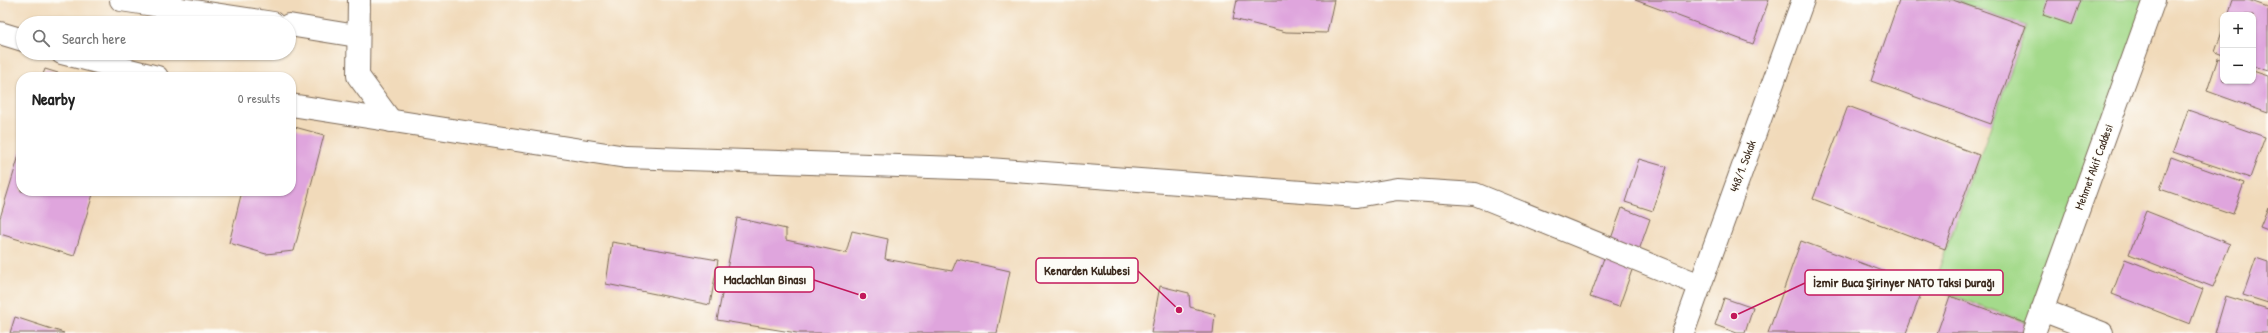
<!DOCTYPE html>
<meta charset="utf-8">
<style>
body{margin:0;font-family:"Patrick Hand",sans-serif;background:#f2f2f2;color:#222}
.controls{position:absolute;right:12px;top:12px;display:grid;overflow:hidden;border-radius:8px;box-shadow:0 1px 3px #0004}
.controls button{width:36px;height:36px;display:grid;place-items:center;padding:0;border:0;border-bottom:1px solid #e0e0e0;background:#fff;color:#222;font:20px sans-serif}
.list{margin:0;padding:0;list-style:none}
h2{display:flex;justify-content:space-between;align-items:center;height:52px;margin:0;padding:0 16px;font-size:17px}
h2 small{font-size:13px;font-weight:400;color:#767676}
.icon{flex:none;width:22px;height:22px;fill:none;stroke:currentColor;stroke-width:2;stroke-linecap:round;stroke-linejoin:round}
.map{position:relative;flex:none;width:2268px;height:333px;overflow:hidden}
.search{position:absolute;background:#fff;box-shadow:0 1px 3px #0004;left:16px;top:16px;width:280px;height:44px;display:flex;align-items:center;gap:10px;box-sizing:border-box;padding:0 14px;border-radius:22px;color:#767676;font-size:15px}
.panel{position:absolute;background:#fff;box-shadow:0 1px 3px #0004;left:16px;top:72px;width:280px;height:124px;border-radius:16px}
.map>svg:first-child{display:block}
.green{fill:#a4da8b;stroke:#708254}
.building{fill:#dfa5dd}
.lines{fill:none;stroke-linecap:round;stroke-linejoin:round}
.minor-casing{stroke:#7b6855;stroke-width:24}
.major-casing{stroke:#7b6855;stroke-width:24}
.minor{stroke:#fff;stroke-width:22}
.major{stroke:#fff;stroke-width:22}
.labels{text-anchor:middle;stroke-width:3;stroke-linejoin:round;paint-order:stroke}
.street-label{font-size:12px;fill:#3b2a1e;stroke:#fdfcf7}
.leader{fill:none;stroke:#c2185b;stroke-width:1.5}
.callout-dot{fill:#c2185b;stroke:#fdfcf7;stroke-width:1.5}
.callout{fill:#fdfcf7;stroke:#c2185b;stroke-width:1.5}
.callout-label{font-size:13px;text-anchor:middle;font-weight:bold;fill:#3b2a1e}
</style>
<div class="map">
<svg width="2268" height="333" viewBox="0 0 2268 333">
<rect width="100%" height="100%" fill="#fdfcf7"/>
<filter id="ink" filterUnits="userSpaceOnUse"><feTurbulence type="fractalNoise" baseFrequency=".025" numOctaves="2"/><feDisplacementMap in="SourceGraphic" scale="8" xChannelSelector="R" yChannelSelector="G"/><feConvolveMatrix kernelMatrix="1 2 1 2 8 2 1 2 1" color-interpolation-filters="sRGB"/></filter>
<filter id="wash" filterUnits="userSpaceOnUse"><feTurbulence type="fractalNoise" baseFrequency=".012" numOctaves="4" result="noise"/><feDisplacementMap in="SourceGraphic" scale="16" xChannelSelector="R" yChannelSelector="G"/><feGaussianBlur stdDeviation="0.9" result="paint"/><feColorMatrix in="noise" values="0 0 0 0 0 0 0 0 0 0 0 0 0 0 0 0 0 1.4 0 .05"/><feComposite in="paint" operator="in"/></filter>
<g filter="url(#wash)">
<rect width="100%" height="100%" fill="#f1daba"/>
<!-- green -->
<path class="green" d="M1954,0H2154L2036,326L1932,288L2027,26Z"/>
<g id="blocks">
<!-- building -->
<g class="building">
<path d="M1237,0H1334L1327,33L1286,32L1233,19Z"/>
<path d="M1635,0H1769L1753,44Z"/>
<path d="M1899,0H1953L2026,26L1991,124L1871,81Z"/>
<path d="M2048,0H2081L2072,25L2043,15Z"/>
<path d="M2233,0H2248L2268,7V71L2253,66V15H2228Z"/>
<path d="M2223,29V55L2215,52Z"/>
<path d="M2218,58L2223,60V81H2253V71L2268,76V113L2207,91Z"/>
<path d="M45,69L71,77H42Z"/>
<path d="M1848,106L1979,155L1945,249L1813,199Z"/>
<path d="M2188,110L2265,137L2250,178L2173,152Z"/>
<path d="M291,126L324,135L294,251L266,254L229,243L242,191H291Z"/>
<path d="M21,149V191H94L74,256L0,234V218Z"/>
<path d="M2171,157L2244,183L2233,214L2160,189Z"/>
<path d="M1639,159L1667,167L1653,211L1625,202Z"/>
<path d="M2268,207V230L2260,227Z"/>
<path d="M1622,208L1650,219L1619,307L1590,297Z"/>
<path d="M2146,211L2230,244L2213,287L2129,254Z"/>
<path d="M737,218L786,229V240L846,253L852,231L888,239L885,259L952,271L957,259L1010,271L997,333H797L717,320Z"/>
<path d="M1801,241L1924,286L1906,333H1768Z"/>
<path d="M612,242L718,260L710,305L606,284Z"/>
<path d="M2256,258L2268,262V303L2243,295Z"/>
<path d="M2125,259L2203,289L2190,324L2112,294Z"/>
<path d="M1160,286L1189,293L1190,307L1215,314L1213,333H1151Z"/>
<path d="M1950,296L2030,325L2027,333H1937Z"/>
<path d="M2226,296L2268,309V333H2215Z"/>
<path d="M1724,298L1753,308L1745,333H1737L1715,325Z"/>
<path d="M15,317L64,333H10Z"/>
</g>
</g>
</g>
<g filter="url(#ink)">
<use href="#blocks" fill-opacity="0" stroke="#7b6855" stroke-width="1"/>
<g class="lines">
<defs>
<g id="minor">
<path d="M121,0L273,23"/>
<path d="M359,0L358,76L391,121"/>
<path d="M289,25L357,36"/>
<path d="M0,33L23,40"/>
<path d="M62,53L157,77"/>
<path d="M291,105L626,157L989,169L1357,196L1397,189L1475,194L1700,285"/>
<path d="M2042,310L2102,333"/>
<path d="M1683,333L1803,0"/>
</g>
<path id="major" d="M2034,333L2154,0"/>
</defs>
<!-- minor casing -->
<use href="#minor" class="minor-casing"/>
<!-- major casing -->
<use href="#major" class="major-casing"/>
<!-- minor -->
<use href="#minor" class="minor"/>
<!-- major -->
<use href="#major" class="major"/>
</g>
</g>
<g class="labels">
<!-- street labels -->
<g class="street-label">
<text transform="translate(1743 166) rotate(-70)" y="4">448/1. Sokak</text>
<text transform="translate(2094 167) rotate(-70)" y="4">Mehmet Akif Caddesi</text>
</g>
</g>
<!-- callouts -->
<path class="leader" d="M1179 310L1138 271M863 296L814 280M1734 316L1805 283"/>
<g class="callout-dot">
<circle cx="1179" cy="310" r="4"/>
<circle cx="863" cy="296" r="4"/>
<circle cx="1734" cy="316" r="4"/>
</g>
<g class="callout">
<rect x="1036" y="258" width="102" height="25" rx="4"/>
<rect x="715" y="267" width="99" height="25" rx="4"/>
<rect x="1805" y="270" width="198" height="25" rx="4"/>
</g>
<g class="callout-label">
<text x="1087" y="275">Kenarden Kulubesi</text>
<text x="765" y="284">Maclachlan Binası</text>
<text x="1904" y="287">İzmir Buca Şirinyer NATO Taksi Durağı</text>
</g>
</svg>
<div class="controls">
<button>+</button>
<button>−</button>
</div>
<div class="search"><svg class="icon" aria-label="search" viewBox="0 0 24 24"><circle cx="10" cy="10" r="6"/><path d="M15 15l6 6"/></svg>Search here</div>
<section class="panel">
<h2>Nearby<small>0 results</small></h2>
<ul class="list">
</ul>
</section>
</div>
